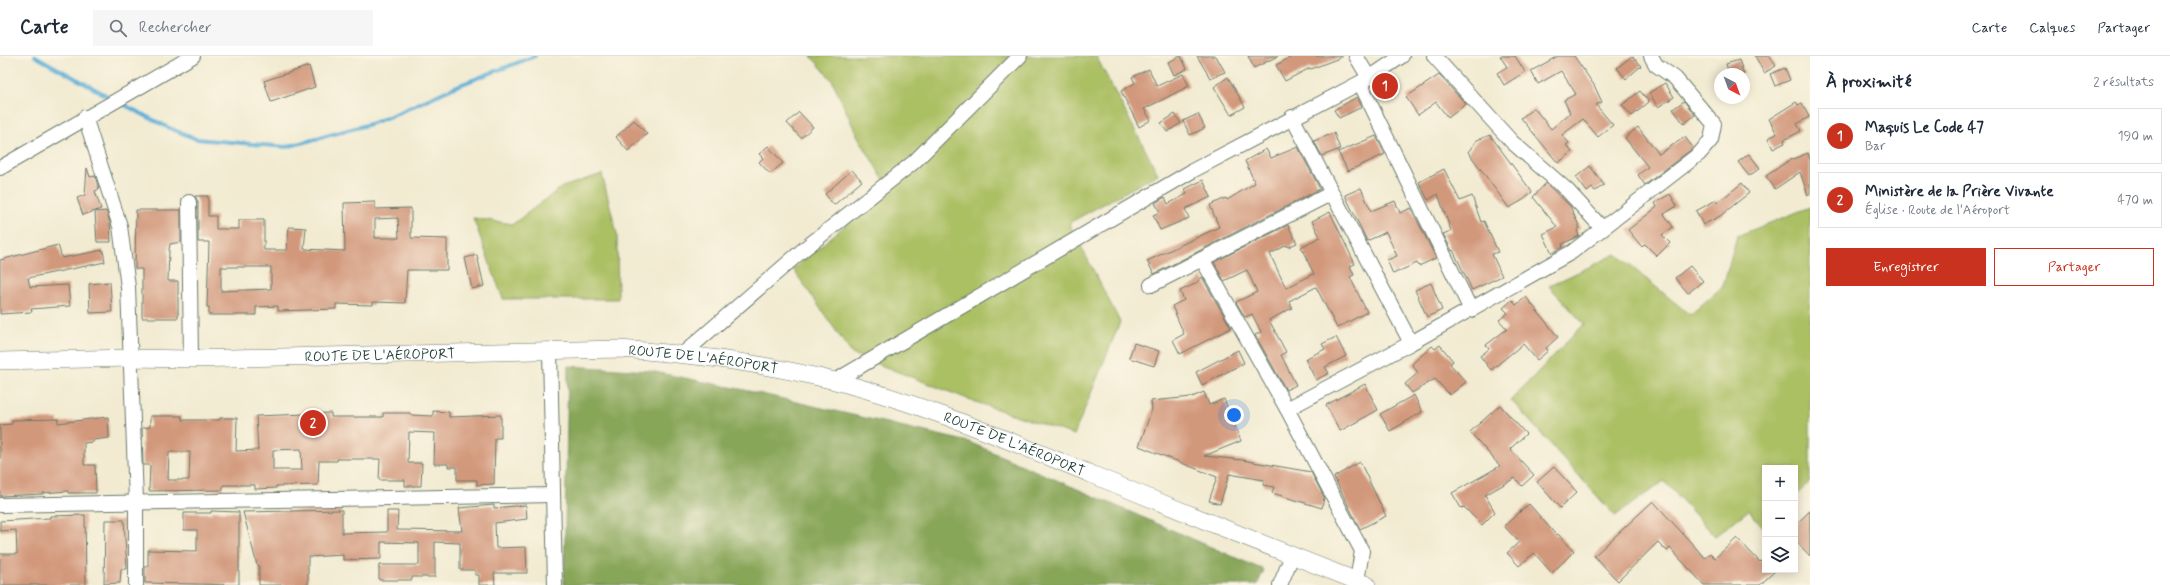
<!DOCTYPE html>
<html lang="fr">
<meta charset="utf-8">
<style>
body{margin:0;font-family:Mynerve,sans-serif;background:#f6f6f7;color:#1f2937}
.controls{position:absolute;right:12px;bottom:12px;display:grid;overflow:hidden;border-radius:0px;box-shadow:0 2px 10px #0003}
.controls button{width:36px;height:36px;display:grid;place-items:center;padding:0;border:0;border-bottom:1px solid #e0e1e3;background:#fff;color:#1f2937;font:20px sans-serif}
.compass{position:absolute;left:1714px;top:12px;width:36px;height:36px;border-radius:50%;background:#fff;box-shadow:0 2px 10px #0003;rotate:139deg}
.you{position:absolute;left:1234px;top:359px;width:14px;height:14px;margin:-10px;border:3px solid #fff;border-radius:50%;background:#1a73e8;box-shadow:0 0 0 6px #1a73e833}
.badge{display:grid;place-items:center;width:26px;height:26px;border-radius:50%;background:#c8321e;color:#fff;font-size:13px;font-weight:700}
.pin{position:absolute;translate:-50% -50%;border:2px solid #fff;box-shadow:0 1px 4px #0006}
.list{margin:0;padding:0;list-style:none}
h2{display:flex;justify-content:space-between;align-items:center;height:52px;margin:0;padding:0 16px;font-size:17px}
h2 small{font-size:13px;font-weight:400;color:#747a83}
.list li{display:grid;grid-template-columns:26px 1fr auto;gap:12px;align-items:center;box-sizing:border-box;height:56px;margin:0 8px 8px;padding:0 8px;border:1px solid #e0e1e3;border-radius:0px}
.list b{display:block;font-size:15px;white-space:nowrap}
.list p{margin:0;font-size:13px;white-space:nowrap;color:#747a83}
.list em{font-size:13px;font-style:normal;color:#747a83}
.actions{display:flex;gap:8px;padding:12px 16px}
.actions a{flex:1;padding:9px 0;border:1px solid #c8321e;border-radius:0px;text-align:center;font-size:14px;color:#c8321e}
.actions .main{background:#c8321e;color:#fff}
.icon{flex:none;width:22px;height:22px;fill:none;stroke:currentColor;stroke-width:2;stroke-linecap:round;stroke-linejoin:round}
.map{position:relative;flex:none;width:1810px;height:529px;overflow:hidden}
header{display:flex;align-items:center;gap:24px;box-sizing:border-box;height:56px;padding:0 20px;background:#fff;border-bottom:1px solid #e0e1e3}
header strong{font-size:19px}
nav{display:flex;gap:22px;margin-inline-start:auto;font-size:14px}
.search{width:280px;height:36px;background:#f6f6f7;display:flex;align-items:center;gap:10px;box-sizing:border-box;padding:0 14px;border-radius:0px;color:#747a83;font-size:15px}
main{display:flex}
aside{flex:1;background:#fff}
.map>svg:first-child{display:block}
.green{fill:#abbf63;stroke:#657e4c}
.forest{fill:#88a659;stroke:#547246}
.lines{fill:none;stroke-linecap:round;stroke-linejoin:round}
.stream{stroke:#5baed7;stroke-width:4}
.building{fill:#d2987c;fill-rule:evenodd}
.minor-casing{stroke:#697a6b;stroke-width:16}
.major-casing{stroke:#697a6b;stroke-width:18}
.minor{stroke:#fff;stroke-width:14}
.major{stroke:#fff;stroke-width:17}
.labels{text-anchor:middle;stroke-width:3;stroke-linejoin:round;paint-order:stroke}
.street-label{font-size:14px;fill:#1f3d34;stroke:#fcf5e5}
</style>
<header>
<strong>Carte</strong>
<div class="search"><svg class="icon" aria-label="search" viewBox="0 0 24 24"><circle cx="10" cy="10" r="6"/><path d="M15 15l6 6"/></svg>Rechercher</div>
<nav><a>Carte</a><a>Calques</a><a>Partager</a></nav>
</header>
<main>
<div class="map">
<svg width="1810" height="529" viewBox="0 0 1810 529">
<rect width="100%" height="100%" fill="#fcf5e5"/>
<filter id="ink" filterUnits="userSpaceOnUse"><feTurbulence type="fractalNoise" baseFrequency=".025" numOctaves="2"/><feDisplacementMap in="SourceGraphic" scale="8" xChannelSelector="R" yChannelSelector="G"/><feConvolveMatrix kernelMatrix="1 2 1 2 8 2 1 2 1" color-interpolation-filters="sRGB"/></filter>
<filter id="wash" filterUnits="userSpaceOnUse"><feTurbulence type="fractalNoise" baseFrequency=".012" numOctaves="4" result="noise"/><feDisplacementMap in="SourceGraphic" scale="16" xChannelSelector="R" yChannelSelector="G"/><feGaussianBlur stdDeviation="0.9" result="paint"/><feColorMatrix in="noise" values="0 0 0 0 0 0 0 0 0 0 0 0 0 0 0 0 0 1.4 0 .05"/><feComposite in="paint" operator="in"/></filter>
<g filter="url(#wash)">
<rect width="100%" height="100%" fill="#f2ebd2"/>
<!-- green -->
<g class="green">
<path d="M811,0H1096L1158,118L1069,167L1120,266L1074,379L973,345L852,298L793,213L889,133L857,79L832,24Z"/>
<path d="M602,118L617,178L618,243H503L473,162L513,168L562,131Z"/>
<path d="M1810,151V426L1795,440V412H1765V468L1763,471L1749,454L1715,480L1664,425L1615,460L1511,344L1584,268L1549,230L1616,198L1690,259L1723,230L1737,180Z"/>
</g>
<!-- forest -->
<path class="forest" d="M568,310L650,315L740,333L969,386L1264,514L1257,529H564Z"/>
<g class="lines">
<!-- stream -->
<g class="stream">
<path d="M35,0L113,43"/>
<path d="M119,46L167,71L196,83L286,91L370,68L398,57L457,30L535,0"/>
</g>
</g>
<g id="blocks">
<!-- building -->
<g class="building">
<path d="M1181,0L1187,13L1174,19L1168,6Z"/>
<path d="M1197,0H1216L1225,16L1210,22Z"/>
<path d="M1248,0H1278L1254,12Z"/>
<path d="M1293,0H1342V1L1311,13L1310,12L1285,25L1276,9Z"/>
<path d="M1500,0H1515L1525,16L1504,29L1497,17L1507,11Z"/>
<path d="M1558,0H1574L1594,29L1602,46L1596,49L1613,69L1598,81L1583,63L1562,79L1569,87L1566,89L1572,96L1558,107L1521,62L1534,52L1551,73L1570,57L1564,44L1576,38L1561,15L1538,28L1531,15Z"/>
<path d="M1632,0L1641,10L1626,23L1617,12Z"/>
<path d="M1755,0H1770L1776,10L1764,17Z"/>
<path d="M1739,4L1744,18H1729L1726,8Z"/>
<path d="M309,10L315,31L271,46L264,25Z"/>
<path d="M1785,12L1790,24L1775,30L1770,18Z"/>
<path d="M1149,13L1157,30L1183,18L1189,30L1144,53L1151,64L1139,71L1121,35L1135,27L1132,21Z"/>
<path d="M1439,19L1466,48L1448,62L1436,46L1418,59L1406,41Z"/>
<path d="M1228,21L1245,51L1231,59L1214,31Z"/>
<path d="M1665,27L1674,41L1658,51L1649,37Z"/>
<path d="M1640,35L1649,46L1632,60L1622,49Z"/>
<path d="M1357,41L1362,51L1339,62L1334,54Z"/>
<path d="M1684,45L1695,59L1684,68L1673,53Z"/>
<path d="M1796,46L1798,49L1802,47L1809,61L1797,68L1801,75L1784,84L1785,87L1773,93L1768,82L1777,78L1769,63Z"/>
<path d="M799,56L813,71L801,82L787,67Z"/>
<path d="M1175,58L1181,67L1167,76L1161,67Z"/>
<path d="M1198,58L1205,72L1190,79L1183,65Z"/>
<path d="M634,64L647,78L628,95L616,81Z"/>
<path d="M1638,71L1659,98L1685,81L1693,92L1645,129L1638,119L1648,111L1625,82Z"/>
<path d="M1334,77L1340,93L1322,100L1314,85Z"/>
<path d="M1490,79L1532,136L1523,144L1509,152L1468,96L1477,84Z"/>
<path d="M1376,80L1385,98L1348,115L1338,96Z"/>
<path d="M768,90L783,107L770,118L759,106L763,102L759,98Z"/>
<path d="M1298,91L1320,133L1154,218L1147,205L1219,171L1210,149L1226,142L1227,144L1255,127L1245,105L1266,93L1271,102Z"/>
<path d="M1808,97L1810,103V139H1808L1800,116L1775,133L1766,120L1788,105Z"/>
<path d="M1749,98L1760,112L1749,120L1738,106Z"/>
<path d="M1590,110L1604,129L1595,135L1592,132L1587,136L1576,121Z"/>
<path d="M87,112L90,121L95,120L99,133L95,135L101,153L83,159L77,142L85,139Z"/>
<path d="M1444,113L1460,145L1472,140L1481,166L1484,165L1498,196L1492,198L1502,220L1472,234L1453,194L1452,195L1443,178L1451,175L1438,138L1428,144L1419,126Z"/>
<path d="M852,114L862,125L834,149L825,138Z"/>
<path d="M1203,124L1211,141L1185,153L1189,162L1160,174L1153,159L1160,156L1155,147L1165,141L1168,148L1187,138L1185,133Z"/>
<path d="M1546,127L1570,150L1580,172L1577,174L1579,180L1562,188L1563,191L1552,197L1543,178L1557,171L1533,141Z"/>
<path d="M1742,127L1749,137L1720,160L1703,169L1696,155L1716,144L1717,147Z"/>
<path d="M1361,132L1371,155L1395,145L1400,157L1411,152L1436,202L1419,210L1417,207L1393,218L1387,204L1397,200L1386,176L1367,185L1345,139Z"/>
<path d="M1670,138L1677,150L1664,158L1673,171L1662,179L1670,187L1657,200L1645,188L1642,191L1628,174L1657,151L1655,147Z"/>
<path d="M195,140H208V160H216V173H239V164H264V194H287L289,171L306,172L304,193L345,195L344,147L375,146V153L411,152V182L447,183V214H407L405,247L373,246V249L336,248V253L278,255V250L256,251V259H209V251H207L209,186H198V146ZM398,162L399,182H375V163ZM221,211H271V233L221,235Z"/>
<path d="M136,154H181V186L170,188L169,194L168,225H178V262H142V213H135Z"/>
<path d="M106,155L110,166L111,186H97L95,156Z"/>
<path d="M1330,156L1355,208L1350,210L1354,219L1350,221L1367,256L1337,272L1316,231L1289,245L1292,252L1269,264L1286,296L1281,299L1296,329L1286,334L1255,279L1261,276L1252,258L1245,261L1236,246L1257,236L1247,214L1224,225L1214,206L1288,169L1297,187L1288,191L1287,189L1270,198L1286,232L1314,218L1301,191L1320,181L1312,165Z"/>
<path d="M58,189L62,202L103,194L105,206L28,222L30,231L68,229L70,250L31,253L32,256L0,258V204Z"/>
<path d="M477,199L484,230L472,233L465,202Z"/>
<path d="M1690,210L1703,225L1688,237L1675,222Z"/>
<path d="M1202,221L1231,272L1180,298L1173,284L1184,278L1172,250L1184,244L1180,235L1195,228Z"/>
<path d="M110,226L112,256L90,257L89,228Z"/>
<path d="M1431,227L1442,254L1427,261L1415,234Z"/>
<path d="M1526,241L1558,281L1546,292L1548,295L1537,304L1523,288L1491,314L1480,300L1489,293L1486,289L1507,273L1499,264L1508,257L1503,252L1512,244L1516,249Z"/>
<path d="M1336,281L1346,300L1325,311L1329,317L1316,324L1305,303L1325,293L1322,288Z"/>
<path d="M1134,287L1159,295L1154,310L1129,302Z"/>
<path d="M1440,289L1453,305L1450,308L1466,326L1450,339L1435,323L1412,337L1405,328L1418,317L1412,308L1432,290L1435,293Z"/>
<path d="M1238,294L1244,307L1202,329L1196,316Z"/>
<path d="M1365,328L1378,354L1340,375L1326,349Z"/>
<path d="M1204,336L1209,349L1224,343L1241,385L1204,400L1242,404L1311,416L1324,441L1322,452L1272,437L1274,431L1263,429L1264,424L1229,418L1220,448L1209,445L1217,421L1139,390L1152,353L1151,345L1192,341Z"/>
<path d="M1414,339L1422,356L1390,375L1380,358Z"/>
<path d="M1500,349L1526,378L1510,393L1534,419L1522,430L1515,422L1485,439L1495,456L1482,469L1464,451L1461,452L1452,437L1500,410L1470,376Z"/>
<path d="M433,355L449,356V361L501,359V382H495L494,428L477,429V424H457V411H448V408H434L435,377L409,376L408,407H422L421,430H405V424H379L380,403H337V405H319L318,429L276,430V432L255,433V429H223V434L149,435L150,409H143L142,372L150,371V360H182V364H220V362H237L236,395L258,394L256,360L331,357V361H383V357H410V359L433,360ZM301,393L302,414H273V394ZM169,396H190L189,424H168Z"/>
<path d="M108,361L109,382L93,384V386L84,387V409H95L96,437H68V435L43,437V438L0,440V369L12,368V364L58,363V367Z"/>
<path d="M1360,406L1386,460L1360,473L1334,421Z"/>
<path d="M1554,411L1577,436L1560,452L1537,426Z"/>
<path d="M1653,445L1705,502L1710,497L1715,502L1737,482L1760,506L1765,501V514H1776L1760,529H1704L1670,492L1667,495L1658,486L1618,525L1594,500Z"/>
<path d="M1529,448L1556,479L1558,478L1574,495L1552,517L1534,497L1519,510L1507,497L1519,486L1504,470Z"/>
<path d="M494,449V452L526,449L527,463L495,467L496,492L526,491L527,517H494L495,529H479V519H475V514H460V487L435,486V521H412V524H379V509H419V487L381,486V503L343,504V499L308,501V529H259V509H257L243,456L342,454V477L387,476V455H398L397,474L462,475L459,452Z"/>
<path d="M211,455L239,456V529L145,527V510H148V494L197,495V474H184V457H211Z"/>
<path d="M1810,455V500L1795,484V469Z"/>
<path d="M85,459L86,529H0V498H17L16,474L0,475V465L50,462V460Z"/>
<path d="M105,464H124L127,513H121L120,527L104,528Z"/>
</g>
</g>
</g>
<g filter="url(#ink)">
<use href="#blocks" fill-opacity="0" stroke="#697a6b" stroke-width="1"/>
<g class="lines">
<defs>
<g id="minor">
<path d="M1356,0L1369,22"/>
<path d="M1434,0L1512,86L1567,134L1603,173"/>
<path d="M1360,27L1471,254"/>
<path d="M85,61L120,170L128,231L136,445V529"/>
<path d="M1292,61L1411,287"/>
<path d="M0,112L193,0"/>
<path d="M189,146L191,303"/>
<path d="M1202,203L1287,353L1362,495L1357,525"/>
<path d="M1151,229L1332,137"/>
<path d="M550,294L555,529"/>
<path d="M684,297L804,193L914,106L1020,0"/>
<path d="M835,325L1192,115L1369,22L1402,0"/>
<path d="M1287,353L1411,287L1572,196L1699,98L1711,84L1714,68L1675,22L1656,9L1651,0"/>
<path d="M0,449L553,439"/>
<path d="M1280,529L1292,500"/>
</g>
<g id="major">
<path id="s1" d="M0,305L131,302L191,303L619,293C692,298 764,307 835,325C923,348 1007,384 1091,418C1183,456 1275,493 1367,529"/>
</g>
</defs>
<!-- minor casing -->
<use href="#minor" class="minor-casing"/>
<!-- major casing -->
<use href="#major" class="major-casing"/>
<!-- minor -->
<use href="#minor" class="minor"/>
<!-- major -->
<use href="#major" class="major"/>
</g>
</g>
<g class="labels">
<!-- street labels -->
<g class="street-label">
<text dy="5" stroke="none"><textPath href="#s1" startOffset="380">ROUTE DE L'AÉROPORT</textPath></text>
<text dy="5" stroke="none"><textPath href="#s1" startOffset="704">ROUTE DE L'AÉROPORT</textPath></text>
<text dy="5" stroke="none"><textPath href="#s1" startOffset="1028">ROUTE DE L'AÉROPORT</textPath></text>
</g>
</g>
</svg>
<div class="controls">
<button>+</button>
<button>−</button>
<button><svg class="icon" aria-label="layers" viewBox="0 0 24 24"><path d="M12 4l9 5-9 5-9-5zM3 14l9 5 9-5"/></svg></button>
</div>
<svg class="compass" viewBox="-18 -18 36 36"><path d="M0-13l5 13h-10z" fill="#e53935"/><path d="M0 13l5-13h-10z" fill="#747a83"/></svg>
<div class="you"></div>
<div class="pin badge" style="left:1385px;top:30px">1</div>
<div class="pin badge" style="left:313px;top:367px">2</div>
</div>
<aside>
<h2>À proximité<small>2 résultats</small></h2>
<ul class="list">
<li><span class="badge">1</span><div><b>Maquis Le Code 47</b><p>Bar</p></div><em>190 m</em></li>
<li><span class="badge">2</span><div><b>Ministère de la Prière Vivante</b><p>Église · Route de l'Aéroport</p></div><em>470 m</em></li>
</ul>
<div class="actions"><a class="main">Enregistrer</a><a>Partager</a></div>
</aside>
</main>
